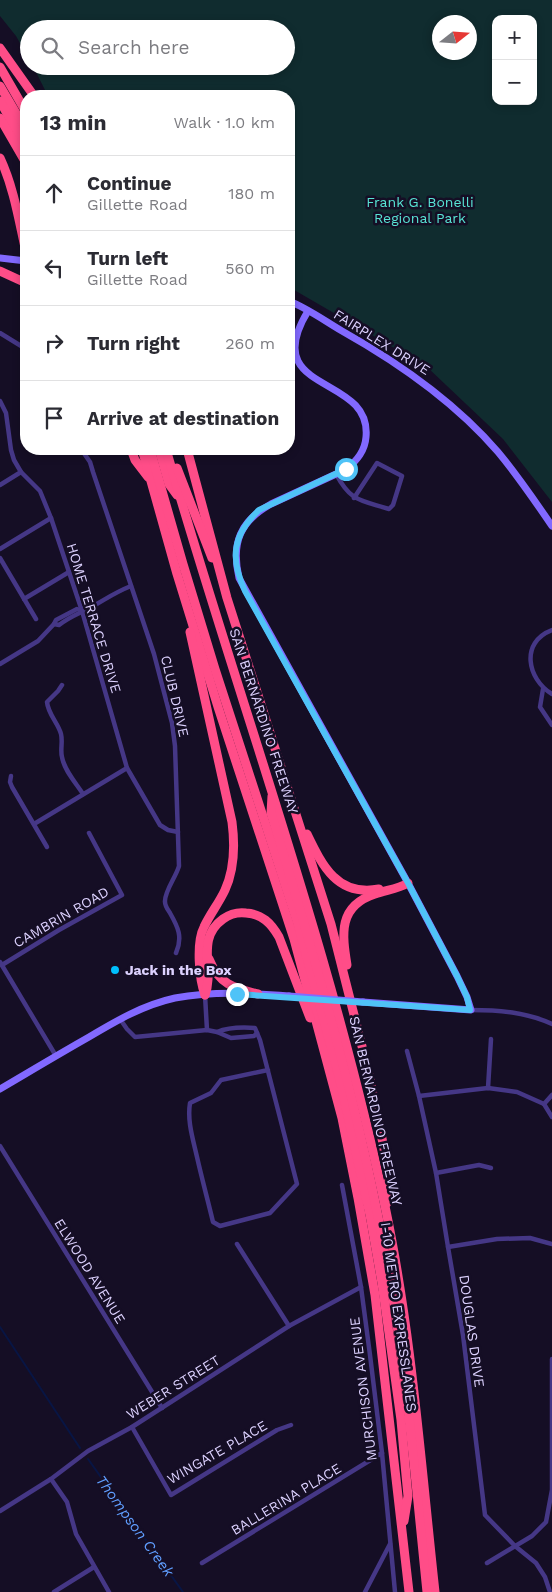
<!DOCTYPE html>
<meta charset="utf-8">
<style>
body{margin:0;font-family:"Work Sans",sans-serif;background:#f7f7f7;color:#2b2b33}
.controls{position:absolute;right:15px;top:15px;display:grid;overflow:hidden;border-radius:10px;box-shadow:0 2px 8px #0003}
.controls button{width:45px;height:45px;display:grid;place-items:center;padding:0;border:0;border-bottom:1px solid #e1e1e2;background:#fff;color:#2b2b33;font:25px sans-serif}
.compass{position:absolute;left:432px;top:15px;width:45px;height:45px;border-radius:50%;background:#fff;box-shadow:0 2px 8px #0003;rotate:73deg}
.stop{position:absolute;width:15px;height:15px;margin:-11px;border:4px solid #4fc3f7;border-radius:50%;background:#fff}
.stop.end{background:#4fc3f7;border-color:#fff;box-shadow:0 1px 5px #0008}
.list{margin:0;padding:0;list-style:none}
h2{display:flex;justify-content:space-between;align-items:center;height:65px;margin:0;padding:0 20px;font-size:21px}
h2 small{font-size:16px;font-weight:400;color:#7c7c81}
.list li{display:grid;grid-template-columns:32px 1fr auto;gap:15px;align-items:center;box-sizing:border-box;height:75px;padding:0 20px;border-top:1px solid #e1e1e2}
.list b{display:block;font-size:19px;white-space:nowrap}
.list p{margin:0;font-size:16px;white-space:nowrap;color:#7c7c81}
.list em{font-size:16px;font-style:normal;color:#7c7c81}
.icon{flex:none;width:28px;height:28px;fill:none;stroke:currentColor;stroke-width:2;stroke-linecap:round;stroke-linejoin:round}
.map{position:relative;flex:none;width:552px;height:1592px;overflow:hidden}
.search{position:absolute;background:#fff;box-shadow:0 2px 8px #0003;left:20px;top:20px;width:275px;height:55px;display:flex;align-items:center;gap:12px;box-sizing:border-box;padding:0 18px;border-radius:28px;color:#7c7c81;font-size:19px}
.panel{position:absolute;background:#fff;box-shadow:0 2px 8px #0003;left:20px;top:90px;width:275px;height:365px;border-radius:20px}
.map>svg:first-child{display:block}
.green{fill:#102c2f;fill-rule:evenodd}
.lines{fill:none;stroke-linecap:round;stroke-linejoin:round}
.stream{stroke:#081544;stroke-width:2}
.street{stroke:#453786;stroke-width:4.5}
.secondary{stroke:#8269ff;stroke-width:7}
.highway{stroke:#ff4d88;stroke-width:9}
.secondary-bridge{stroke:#8269ff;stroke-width:7}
.route{stroke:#4fc3f7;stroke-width:6}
.poi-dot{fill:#00bffd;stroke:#150e25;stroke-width:2}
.labels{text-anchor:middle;stroke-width:5;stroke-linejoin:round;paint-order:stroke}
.park-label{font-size:14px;fill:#58e4d5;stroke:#150e25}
.street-label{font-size:14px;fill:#ddd2ff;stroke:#150e25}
.poi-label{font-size:14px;font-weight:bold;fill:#ddd2ff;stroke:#150e25;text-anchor:start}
.water-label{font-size:15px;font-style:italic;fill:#609eff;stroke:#150e25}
</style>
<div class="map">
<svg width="552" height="1592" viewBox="0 0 552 1592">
<rect width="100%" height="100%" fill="#150e25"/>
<!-- green -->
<path class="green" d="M0,0H552V502L503,439L427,367L289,287V96H48L33,66H286V29H29V59L16,36L0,16ZM496,19H533V101H496ZM440,22H470V52H440Z"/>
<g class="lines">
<!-- stream -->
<g class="stream">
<path d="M0,1327L80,1448"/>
<path d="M88,1459L183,1592"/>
</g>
<!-- street -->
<g class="street">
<path d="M0,333L26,349"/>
<path d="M0,401L6,413L11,450L14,460L21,472L40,491L51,518L82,611L127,768L160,825L168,830L178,832"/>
<path d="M81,449L90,462L93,472L154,654L172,723L175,746L179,866C176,877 164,892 165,902C165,906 168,910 170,913C178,927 183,937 176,953"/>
<path d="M336,474C351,502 360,500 389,509L393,505L402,476L377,463L354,498"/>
<path d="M0,485L21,472"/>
<path d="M0,549L51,518"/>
<path d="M0,558L36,619"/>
<path d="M24,599L69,572"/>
<path d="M54,624L59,625C70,616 83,612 95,605C109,597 116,592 131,586"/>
<path d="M552,630C520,642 527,679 552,694"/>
<path d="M0,664L38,641L54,624L56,620L77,609L82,611"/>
<path d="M62,685L58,691L47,702C48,714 58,723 61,734C63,742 60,750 62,757C64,770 76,783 83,794"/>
<path d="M543,689L540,707L552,725"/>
<path d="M11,776L10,782L12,787L47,847"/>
<path d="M34,824L127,768"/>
<path d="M0,962L56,1056"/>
<path d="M2,965L59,930L122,895L89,833"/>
<path d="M205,995L207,1030"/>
<path d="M471,1010C499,1010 526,1012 552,1024"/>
<path d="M120,1019L127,1029L135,1037L207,1030L217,1032L231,1038L254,1036L257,1033"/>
<path d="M217,1032C229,1027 242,1027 255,1028L260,1040L297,1184L270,1213L220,1226L213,1222C208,1201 202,1179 197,1157C193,1139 187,1121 190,1103L211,1093L221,1080L268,1070"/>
<path d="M407,1051L419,1096L436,1173L448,1247L463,1335L485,1515L515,1546L536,1563L545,1577L550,1592"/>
<path d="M488,1088L491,1039"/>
<path d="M419,1096L488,1088L517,1092L544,1104L552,1117"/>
<path d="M544,1104L552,1095"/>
<path d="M0,1146L162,1408"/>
<path d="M436,1173L479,1165L491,1168"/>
<path d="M342,1185L361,1287L370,1355L382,1453L395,1592"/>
<path d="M237,1244L289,1326"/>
<path d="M448,1247L497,1239L530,1238L552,1244"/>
<path d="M132,1427L171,1495L277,1430L291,1425"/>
<path d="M51,1479L67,1502L76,1534L109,1592"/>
<path d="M0,1511L51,1479L88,1451L132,1427L289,1326L361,1287"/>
<path d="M202,1563L382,1453"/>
<path d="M487,1563L532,1536L546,1522L552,1490V1359"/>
<path d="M54,1592L94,1567"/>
<path d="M365,1592L390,1544"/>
</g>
<!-- secondary -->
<g class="secondary">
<path d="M0,258L26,261"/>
<path d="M289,301C307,308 325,321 342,331C399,363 455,402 498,452C518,476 535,501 552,526"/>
<path d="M308,311C257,395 372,373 366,437C365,451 357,460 347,469L271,504C240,521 231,543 239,578L408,883L457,976L467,997L471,1010L363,1002"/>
<path d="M0,1089C29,1072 59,1054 89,1037C116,1021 143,1005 175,998C212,991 251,993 289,996"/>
</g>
<!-- highway -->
<g class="highway">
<path d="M0,48L34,96"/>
<path d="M0,67L26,112"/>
<path d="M0,86L26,130"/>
<path d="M0,101L26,147"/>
<path d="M0,118L26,163"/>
<path d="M0,158C14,188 19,221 26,252"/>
<path d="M0,271L26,283"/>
<path d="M131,449L135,460L148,477"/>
<path d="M142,449L177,574L218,707L294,939L342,1118L358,1198L375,1295L409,1592"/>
<path d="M150,449L183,564L215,669L298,924L340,1080L370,1215L382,1283L401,1420L406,1475L408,1496L404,1521"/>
<path d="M159,449L169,484L177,495"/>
<path d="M166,449C239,703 332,951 386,1211C412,1336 421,1465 435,1592"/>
<path d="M187,449L227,598L331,924L367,1066L380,1128L389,1175L387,1203"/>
<path d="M177,468L212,558"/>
<path d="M190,632L232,822C235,845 235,868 225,890C219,903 210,914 204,927C196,942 199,979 205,995"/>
<path d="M272,796L271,813C317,964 361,1115 388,1270C407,1376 416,1485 427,1592"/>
<path d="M307,834C322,865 337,897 379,889"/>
<path d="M209,959C219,984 233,988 258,994"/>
<path d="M347,965C342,934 338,906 375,894C386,890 398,889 408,883"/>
<path d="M205,995C215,969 195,939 223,919C230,914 238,912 246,913C262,914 271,923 279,937L310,1018"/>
</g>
<!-- secondary-bridge -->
<path class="secondary-bridge" d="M289,996L363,1002"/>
</g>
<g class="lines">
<!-- route -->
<path class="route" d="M237,994L470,1010L467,997L457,976L408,883L245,591C230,559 232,535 259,510L346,469"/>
</g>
<!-- markers -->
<circle class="poi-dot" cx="115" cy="970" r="5"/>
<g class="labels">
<!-- park labels -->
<g class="park-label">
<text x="420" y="207">Frank G. Bonelli<tspan x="420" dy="16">Regional Park</tspan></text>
</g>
<!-- street labels -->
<g class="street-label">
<text transform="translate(382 342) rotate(32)" y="5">FAIRPLEX DRIVE</text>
<text transform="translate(94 618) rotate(73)" y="5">HOME TERRACE DRIVE</text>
<text transform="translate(175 696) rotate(77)" y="5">CLUB DRIVE</text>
<text transform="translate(264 721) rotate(72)" y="5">SAN BERNARDINO FREEWAY</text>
<text transform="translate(61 917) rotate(-30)" y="5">CAMBRIN ROAD</text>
<text transform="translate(376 1111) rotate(77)" y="5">SAN BERNARDINO FREEWAY</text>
<text transform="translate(90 1271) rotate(58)" y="5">ELWOOD AVENUE</text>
<text transform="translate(399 1317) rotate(82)" y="5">I-10 METRO EXPRESSLANES</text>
<text transform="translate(472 1331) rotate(82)" y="5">DOUGLAS DRIVE</text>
<text transform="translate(173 1387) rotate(-32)" y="5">WEBER STREET</text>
<text transform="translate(363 1389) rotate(-97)" y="5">MURCHISON AVENUE</text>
<text transform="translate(217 1452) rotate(-30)" y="5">WINGATE PLACE</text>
<text transform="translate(286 1499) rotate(-31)" y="5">BALLERINA PLACE</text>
</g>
<!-- poi labels -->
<g class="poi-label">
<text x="125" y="975">Jack in the Box</text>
</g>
<!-- water labels -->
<g class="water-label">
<text transform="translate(135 1526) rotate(54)" y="5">Thompson Creek</text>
</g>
</g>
</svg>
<div class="controls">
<button>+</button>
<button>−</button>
</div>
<svg class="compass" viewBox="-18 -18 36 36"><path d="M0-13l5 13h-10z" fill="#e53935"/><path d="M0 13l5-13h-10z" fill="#7c7c81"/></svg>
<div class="stop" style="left:346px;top:469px"></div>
<div class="stop end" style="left:237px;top:994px"></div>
<div class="search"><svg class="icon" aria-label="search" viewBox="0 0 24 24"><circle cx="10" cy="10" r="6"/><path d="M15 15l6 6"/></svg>Search here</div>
<section class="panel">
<h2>13 min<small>Walk · 1.0 km</small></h2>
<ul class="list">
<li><svg class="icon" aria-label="ahead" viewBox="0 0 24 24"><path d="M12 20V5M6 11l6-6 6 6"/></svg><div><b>Continue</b><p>Gillette Road</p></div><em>180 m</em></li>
<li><svg class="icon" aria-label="left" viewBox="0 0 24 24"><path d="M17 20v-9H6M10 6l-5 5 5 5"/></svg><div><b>Turn left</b><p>Gillette Road</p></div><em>560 m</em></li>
<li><svg class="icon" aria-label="right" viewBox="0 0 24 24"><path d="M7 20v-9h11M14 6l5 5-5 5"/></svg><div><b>Turn right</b></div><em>260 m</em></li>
<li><svg class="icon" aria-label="arrive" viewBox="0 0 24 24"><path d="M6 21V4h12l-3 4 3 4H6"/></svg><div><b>Arrive at destination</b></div></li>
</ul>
</section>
</div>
